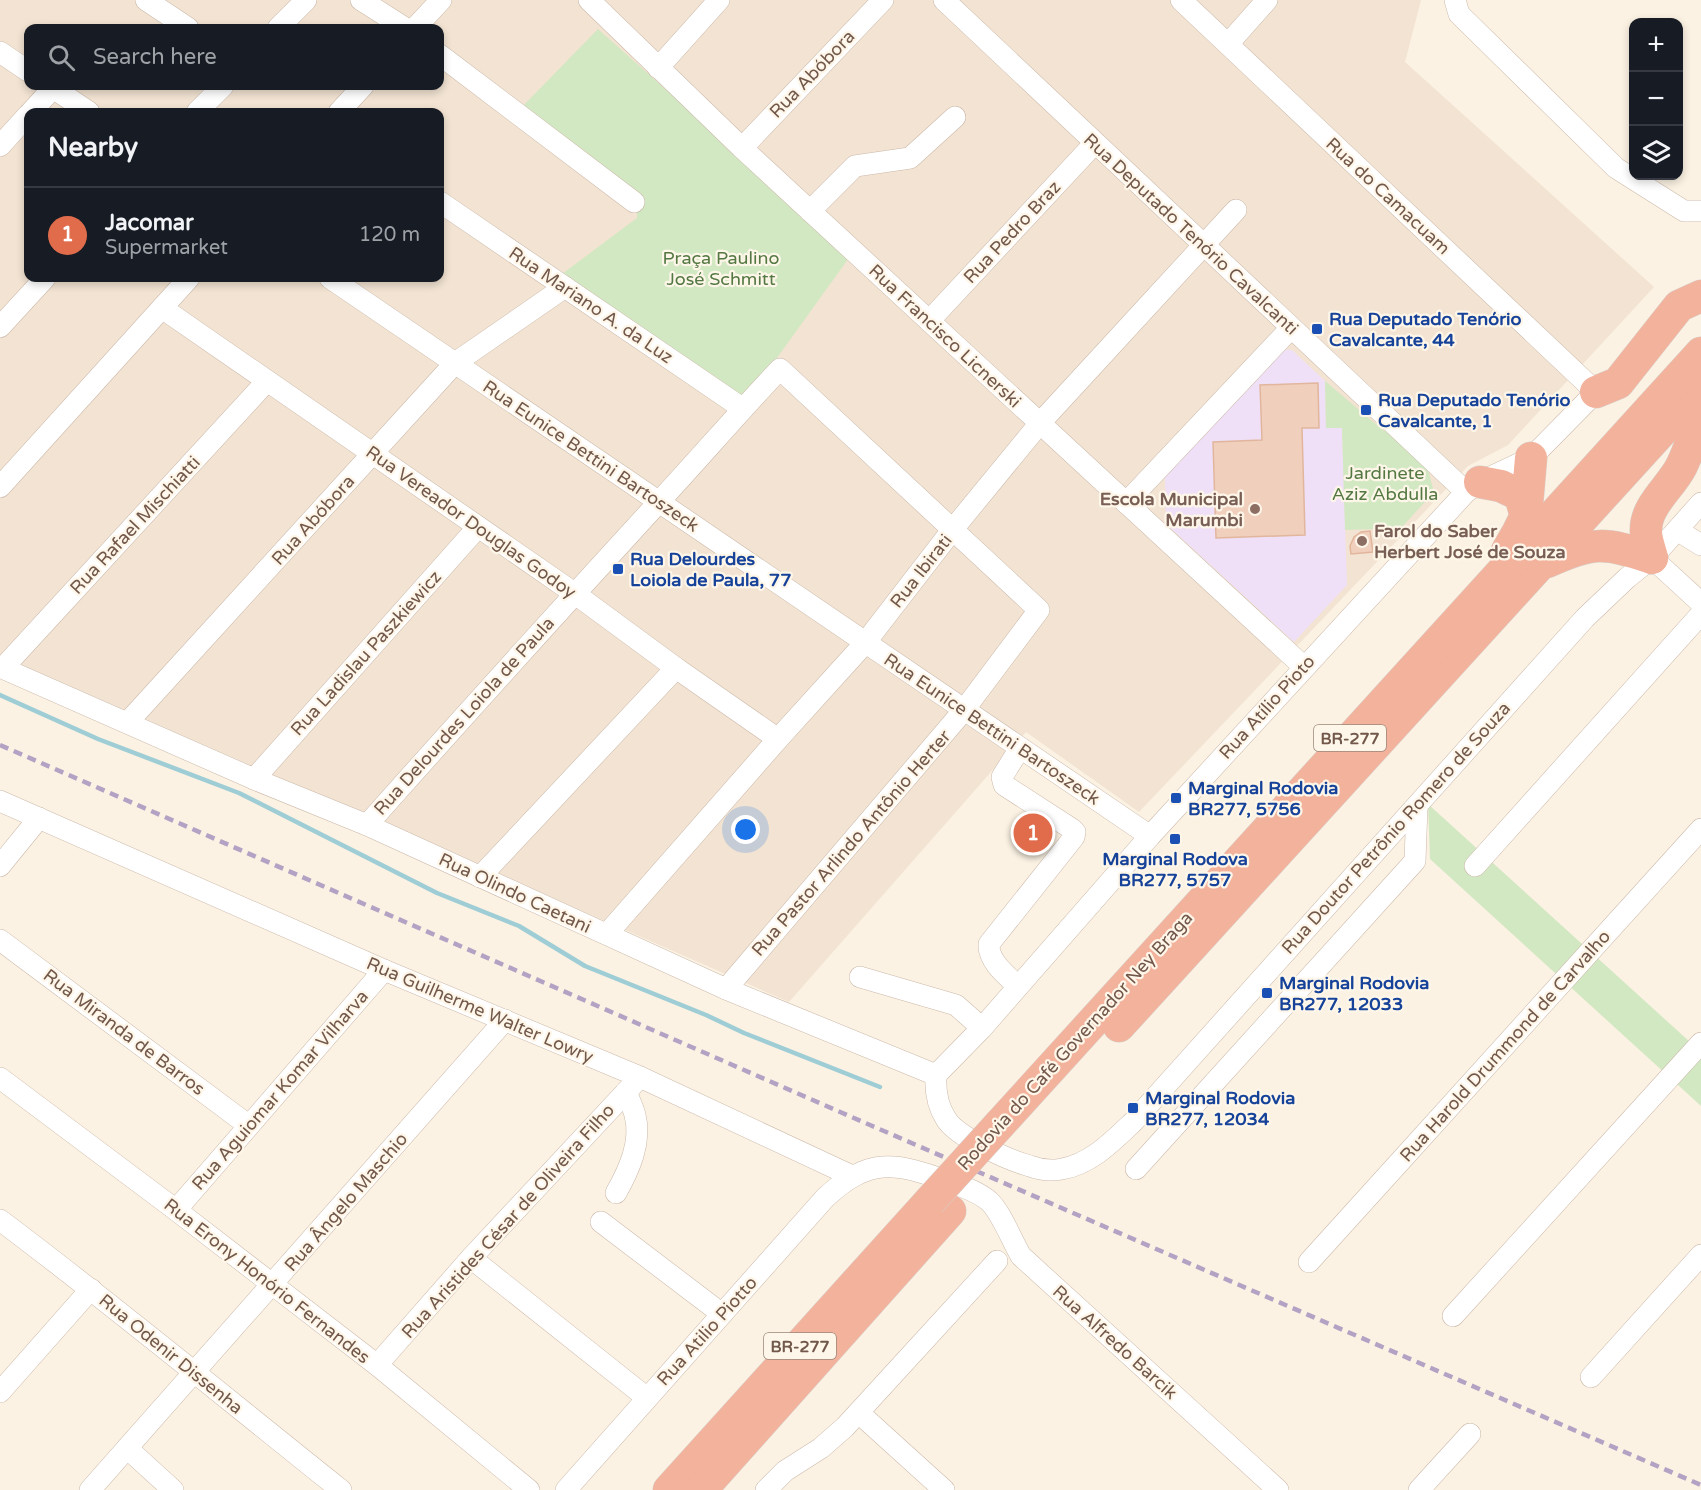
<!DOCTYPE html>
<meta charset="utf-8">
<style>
body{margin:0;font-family:"Varela Round",sans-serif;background:#20242c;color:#f1f3f6}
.controls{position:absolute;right:18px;top:18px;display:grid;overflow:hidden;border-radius:12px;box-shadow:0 3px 9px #0003}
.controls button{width:54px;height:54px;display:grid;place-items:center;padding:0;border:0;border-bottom:2px solid #363941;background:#171b24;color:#f1f3f6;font:30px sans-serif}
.you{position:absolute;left:746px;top:830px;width:21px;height:21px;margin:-15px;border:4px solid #fff;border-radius:50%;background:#1a73e8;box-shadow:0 0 0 9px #1a73e833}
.badge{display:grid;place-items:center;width:39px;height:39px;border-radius:50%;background:#e16c4c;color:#fff;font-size:20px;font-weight:700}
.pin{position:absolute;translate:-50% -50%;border:3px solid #fff;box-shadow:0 2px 6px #0006}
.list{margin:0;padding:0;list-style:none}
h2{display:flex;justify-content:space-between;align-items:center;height:78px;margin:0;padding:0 24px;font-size:26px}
h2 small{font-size:20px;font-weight:400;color:#9ea1a6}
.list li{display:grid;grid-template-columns:39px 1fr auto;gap:18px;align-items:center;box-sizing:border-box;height:96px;padding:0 24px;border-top:2px solid #363941}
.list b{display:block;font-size:22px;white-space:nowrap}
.list p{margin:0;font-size:20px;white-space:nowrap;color:#9ea1a6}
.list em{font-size:20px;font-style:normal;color:#9ea1a6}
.icon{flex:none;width:33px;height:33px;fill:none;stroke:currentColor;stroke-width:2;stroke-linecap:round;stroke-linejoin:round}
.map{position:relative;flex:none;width:1701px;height:1490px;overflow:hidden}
.search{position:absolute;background:#171b24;box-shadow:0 3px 9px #0003;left:24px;top:24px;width:420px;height:66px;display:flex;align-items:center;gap:15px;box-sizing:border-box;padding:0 21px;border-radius:12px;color:#9ea1a6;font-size:22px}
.panel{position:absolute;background:#171b24;box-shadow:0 3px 9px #0003;left:24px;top:108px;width:420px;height:174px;border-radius:12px}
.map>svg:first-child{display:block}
.residential{fill:#f2e3d2;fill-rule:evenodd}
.education{fill:#efe0f7}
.green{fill:#d2e8c2}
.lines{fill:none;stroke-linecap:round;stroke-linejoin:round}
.stream{stroke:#9fcdd5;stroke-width:4.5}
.building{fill:#f0d0bc;stroke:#e1b69d;stroke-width:1.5}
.minor-casing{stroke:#ccb9aa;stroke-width:22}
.highway-casing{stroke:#d8d0cc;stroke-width:33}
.minor{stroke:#fff;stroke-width:21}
.highway{stroke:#f3b29c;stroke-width:32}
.rail{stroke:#b4a2c4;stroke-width:4.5;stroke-dasharray:9 6;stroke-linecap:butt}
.highway-bridge-casing{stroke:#d8d0cc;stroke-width:33;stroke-linecap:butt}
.highway-bridge{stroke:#f3b29c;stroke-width:32}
.transit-dot{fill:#1a4fb4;stroke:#fef6e9;stroke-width:2}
.education-dot{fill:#8d6e63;stroke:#fef6e9;stroke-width:2}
.labels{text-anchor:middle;stroke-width:4.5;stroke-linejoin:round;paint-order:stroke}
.shield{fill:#fef6e9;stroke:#9c877a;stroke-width:1.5}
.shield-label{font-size:16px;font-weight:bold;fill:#72584a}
.street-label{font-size:18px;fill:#72584a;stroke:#fef6e9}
.park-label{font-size:18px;fill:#537842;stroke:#fef6e9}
.transit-label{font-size:18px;font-weight:bold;fill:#164399;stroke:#fef6e9;text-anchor:start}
.education-label{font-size:18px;font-weight:bold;fill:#785e54;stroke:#fef6e9;text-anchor:end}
</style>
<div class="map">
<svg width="1701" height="1490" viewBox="0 0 1701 1490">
<rect width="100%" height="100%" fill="#fbf2e3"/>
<!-- residential -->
<path class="residential" d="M0,0H1421L1405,62L1654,287L1508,445L1468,466L1139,812L1026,732L789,1002L0,655ZM28,28H440V86H28ZM28,112H440V278H28Z"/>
<!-- education -->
<path class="education" d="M1280,349L1292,350L1325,381L1326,428H1342L1347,585L1294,642L1166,524L1165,473Z"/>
<!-- green -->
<g class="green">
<path d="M598,29L851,255L774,362L742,400L558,277L637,218V196L523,106Z"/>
<path d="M1325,381L1384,431H1390L1427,466L1434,492L1401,528L1345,530L1342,428H1326Z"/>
<path d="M1428,804L1701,1052V1106L1430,859Z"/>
</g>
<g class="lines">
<!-- stream -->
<path class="stream" d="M0,695L98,739L239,793L437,893L519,926L585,966L706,1015L744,1033L880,1087"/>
</g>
<!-- building -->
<g class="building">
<path d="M1318,383L1319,428H1302L1305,535L1216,538L1213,442L1262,440L1260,385Z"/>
<path d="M1370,531L1373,552L1351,554L1350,546L1354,537L1361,532Z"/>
</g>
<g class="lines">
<defs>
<g id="minor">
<path d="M146,0L188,28"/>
<path d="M361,0L405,28"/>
<path d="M589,0L742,148L1304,667"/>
<path d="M944,0L1466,492"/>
<path d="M1455,0L1459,14L1616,168L1684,211H1701"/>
<path d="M278,28L306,0"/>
<path d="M415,28L441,0"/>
<path d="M1228,44L1267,0"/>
<path d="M0,52L28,71"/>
<path d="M440,55L634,202"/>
<path d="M658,68L719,0"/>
<path d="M50,86L89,112"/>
<path d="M31,112L53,88"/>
<path d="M197,112L223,86"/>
<path d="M339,112L363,86"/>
<path d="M0,146L28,115"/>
<path d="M742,148L883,0"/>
<path d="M440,202L742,408"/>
<path d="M810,211L855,166L910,158L955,117"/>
<path d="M330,278L1150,836"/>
<path d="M162,308L574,593L676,668L778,739"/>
<path d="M929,321L1095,143"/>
<path d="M0,327L45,278"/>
<path d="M0,487L189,278"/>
<path d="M1126,503L1291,328"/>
<path d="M1677,530L1701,545"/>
<path d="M1652,558L1701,603"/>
<path d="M0,667L254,779L367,825L726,989L936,1075"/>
<path d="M3,668L267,381"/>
<path d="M128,722L455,363L565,287"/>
<path d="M254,779L478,527"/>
<path d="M0,801L384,970L640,1077L852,1176"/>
<path d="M367,825C463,717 560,610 657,504C699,459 738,413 780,369L1039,610L964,710L726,989"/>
<path d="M0,866L39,818"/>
<path d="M1475,866L1701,614"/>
<path d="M480,877L676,668"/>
<path d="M607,934L778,739L865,643L953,529L1040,423L1236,210"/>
<path d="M0,940L248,1125"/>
<path d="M860,977L956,1005L982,1028"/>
<path d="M1018,986C1006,975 988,961 989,944L1074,837L1075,832L1072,829L1004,785L1002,777L1020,748"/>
<path d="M936,1075L982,1028L1150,836L1466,492L1480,482L1531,458L1596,392L1181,0"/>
<path d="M936,1075C935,1091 937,1105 946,1119C957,1137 1008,1160 1030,1166C1040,1170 1051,1171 1062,1169C1091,1164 1113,1141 1134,1121L1585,618L1627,578L1652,558L1701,503"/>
<path d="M0,1078L176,1210L377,1365L529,1490"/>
<path d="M1136,1169L1415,861L1417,806"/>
<path d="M616,1193C629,1170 642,1142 635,1115C633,1107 629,1099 626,1092"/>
<path d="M176,1210L384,970"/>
<path d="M0,1220C116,1307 228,1400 341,1490"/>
<path d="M601,1222L722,1314"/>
<path d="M471,1258L647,1398"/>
<path d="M1309,1262L1701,829"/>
<path d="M1453,1316L1701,1043"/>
<path d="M377,1365L471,1258L640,1077"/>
<path d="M1591,1377L1701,1255"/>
<path d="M0,1392L91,1289"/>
<path d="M859,1413L944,1490"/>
<path d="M127,1448L173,1490"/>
<path d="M90,1490L505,1020"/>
<path d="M566,1490L825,1198C869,1157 894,1162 947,1181C961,1186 977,1191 989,1201C1001,1212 1012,1241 1021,1256L1278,1490"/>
<path d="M766,1490L785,1471L821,1448L845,1427L997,1261"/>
<path d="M1419,1490L1470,1434"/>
</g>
<g id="highway">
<path d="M1596,392L1618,383L1679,306L1701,296"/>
<path d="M1480,482L1501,486L1520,495L1526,516"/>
<path d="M1507,551L1518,532L1526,516L1531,458"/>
<path d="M1652,558C1650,549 1646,540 1646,531C1645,506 1670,488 1681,467C1691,447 1696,426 1701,405"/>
<path d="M1547,562C1594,541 1604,542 1652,558"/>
<path d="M1119,1026L1701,388"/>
<path d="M1000,1124L1701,353"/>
<path d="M669,1490L930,1201"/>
<path d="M701,1490L950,1211"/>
</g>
</defs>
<!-- minor casing -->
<use href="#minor" class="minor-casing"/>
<!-- highway casing -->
<use href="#highway" class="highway-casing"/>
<!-- minor -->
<use href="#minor" class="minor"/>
<!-- highway -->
<use href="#highway" class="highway"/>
<!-- rail -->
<path class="rail" d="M0,745L870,1125L1701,1485"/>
<defs>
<path id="highway-bridge" d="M930,1201L1000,1124"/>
</defs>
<!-- highway-bridge casing -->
<use href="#highway-bridge" class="highway-bridge-casing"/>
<!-- highway-bridge -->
<use href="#highway-bridge" class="highway-bridge"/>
</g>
<!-- markers -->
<g class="transit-dot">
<rect x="1311" y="323" width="12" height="12" rx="3"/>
<rect x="1360" y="404" width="12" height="12" rx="3"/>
<rect x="612" y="563" width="12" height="12" rx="3"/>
<rect x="1170" y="792" width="12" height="12" rx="3"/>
<rect x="1169" y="833" width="12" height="12" rx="3"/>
<rect x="1261" y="987" width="12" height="12" rx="3"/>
<rect x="1127" y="1102" width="12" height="12" rx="3"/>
</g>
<g class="education-dot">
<circle cx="1255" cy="509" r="6"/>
<circle cx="1362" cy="541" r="6"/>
</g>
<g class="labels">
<!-- shield labels -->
<g class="shield">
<rect x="1314" y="725" width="72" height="26" rx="4.5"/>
<rect x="764" y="1333" width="72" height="26" rx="4.5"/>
</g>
<g class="shield-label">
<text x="1350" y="744">BR-277</text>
<text x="800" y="1352">BR-277</text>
</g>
<!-- street labels -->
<g class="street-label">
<text transform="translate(812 74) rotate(-46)" y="6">Rua Abóbora</text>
<text transform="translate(1388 196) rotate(43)" y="6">Rua do Camacuam</text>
<text transform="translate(1012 232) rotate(-47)" y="6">Rua Pedro Braz</text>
<text transform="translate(1191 234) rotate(43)" y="6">Rua Deputado Tenório Cavalcanti</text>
<text transform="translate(591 305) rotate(34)" y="6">Rua Mariano A. da Luz</text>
<text transform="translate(945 336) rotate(43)" y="6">Rua Francisco Licnerski</text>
<text transform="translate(591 456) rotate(34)" y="6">Rua Eunice Bettini Bartoszeck</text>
<text transform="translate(313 520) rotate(-48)" y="6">Rua Abóbora</text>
<text transform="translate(471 522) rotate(35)" y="6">Rua Vereador Douglas Godoy</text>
<text transform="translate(135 525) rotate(-47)" y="6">Rua Rafael Mischiatti</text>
<text transform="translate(921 571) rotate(-52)" y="6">Rua Ibirati</text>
<text transform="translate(366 653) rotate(-48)" y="6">Rua Ladislau Paszkiewicz</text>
<text transform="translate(1267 707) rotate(-48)" y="6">Rua Atílio Pioto</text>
<text transform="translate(464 716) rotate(-48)" y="6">Rua Delourdes Loiola de Paula</text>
<text transform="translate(992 729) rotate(34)" y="6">Rua Eunice Bettini Bartoszeck</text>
<text transform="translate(1396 828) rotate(-48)" y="6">Rua Doutor Petrônio Romero de Souza</text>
<text transform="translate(851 843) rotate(-49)" y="6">Rua Pastor Arlindo Antônio Herter</text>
<text transform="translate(515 893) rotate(25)" y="6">Rua Olindo Caetani</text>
<text transform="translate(480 1010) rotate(23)" y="6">Rua Guilherme Walter Lowry</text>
<text transform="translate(124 1032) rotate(37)" y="6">Rua Miranda de Barros</text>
<text transform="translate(1075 1041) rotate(-48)" y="6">Rodovia do Café Governador Ney Braga</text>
<text transform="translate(1505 1046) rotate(-48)" y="6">Rua Harold Drummond de Carvalho</text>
<text transform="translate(280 1090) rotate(-49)" y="6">Rua Aguiomar Komar Vilharva</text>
<text transform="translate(346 1202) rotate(-49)" y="6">Rua Ângelo Maschio</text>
<text transform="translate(508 1221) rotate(-48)" y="6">Rua Aristides César de Oliveira Filho</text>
<text transform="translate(267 1281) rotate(38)" y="6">Rua Erony Honório Fernandes</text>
<text transform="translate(707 1331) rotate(-48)" y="6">Rua Atilio Piotto</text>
<text transform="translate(1115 1342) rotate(42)" y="6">Rua Alfredo Barcik</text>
<text transform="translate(171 1354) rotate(39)" y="6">Rua Odenir Dissenha</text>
</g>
<!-- park labels -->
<g class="park-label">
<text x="721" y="264">Praça Paulino<tspan x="721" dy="21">José Schmitt</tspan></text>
<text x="1385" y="479">Jardinete<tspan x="1385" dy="21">Aziz Abdulla</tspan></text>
</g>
<!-- transit labels -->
<g class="transit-label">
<text x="1329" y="325">Rua Deputado Tenório<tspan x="1329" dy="21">Cavalcante, 44</tspan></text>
<text x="1378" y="406">Rua Deputado Tenório<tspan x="1378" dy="21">Cavalcante, 1</tspan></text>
<text x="630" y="565">Rua Delourdes<tspan x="630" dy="21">Loiola de Paula, 77</tspan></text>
<text x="1188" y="794">Marginal Rodovia<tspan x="1188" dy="21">BR277, 5756</tspan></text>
<text x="1175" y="865" text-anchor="middle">Marginal Rodova<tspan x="1175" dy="21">BR277, 5757</tspan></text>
<text x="1279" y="989">Marginal Rodovia<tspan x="1279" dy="21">BR277, 12033</tspan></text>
<text x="1145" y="1104">Marginal Rodovia<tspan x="1145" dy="21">BR277, 12034</tspan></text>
</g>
<!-- education labels -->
<g class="education-label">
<text x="1243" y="505">Escola Municipal<tspan x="1243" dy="21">Marumbi</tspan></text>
<text x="1374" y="537" text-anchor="start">Farol do Saber<tspan x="1374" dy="21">Herbert José de Souza</tspan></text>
</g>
</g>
</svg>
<div class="controls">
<button>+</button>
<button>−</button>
<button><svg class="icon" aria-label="layers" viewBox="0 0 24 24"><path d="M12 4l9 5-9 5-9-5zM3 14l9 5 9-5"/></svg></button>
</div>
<div class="you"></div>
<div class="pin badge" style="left:1033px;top:833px">1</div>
<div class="search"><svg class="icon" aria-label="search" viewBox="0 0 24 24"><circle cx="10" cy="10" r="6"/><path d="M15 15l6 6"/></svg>Search here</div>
<section class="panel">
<h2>Nearby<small></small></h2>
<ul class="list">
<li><span class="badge">1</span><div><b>Jacomar</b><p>Supermarket</p></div><em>120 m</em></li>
</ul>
</section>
</div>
